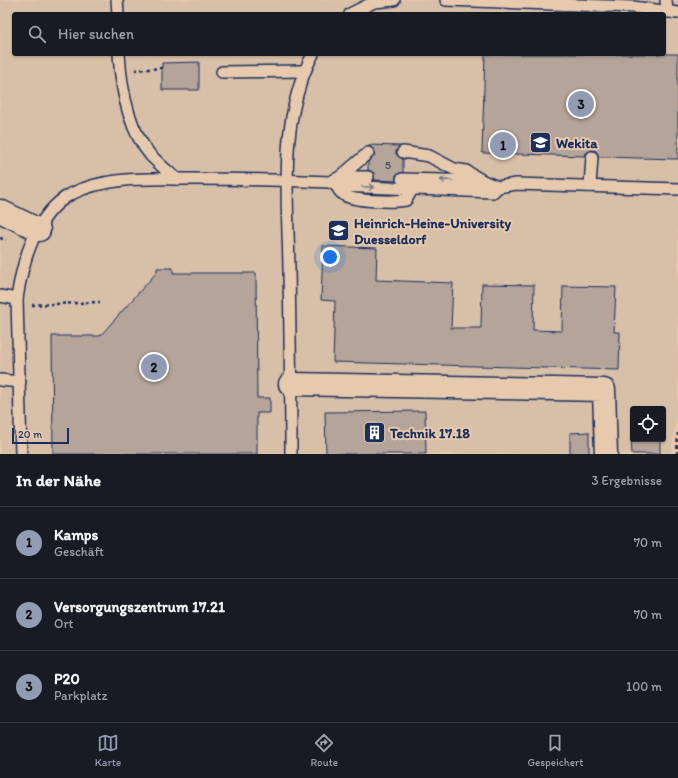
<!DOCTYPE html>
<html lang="de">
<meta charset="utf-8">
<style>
body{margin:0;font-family:Itim,sans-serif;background:#242831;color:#f1f3f6}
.controls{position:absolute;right:12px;bottom:12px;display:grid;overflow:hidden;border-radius:4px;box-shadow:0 1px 3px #0004}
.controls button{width:36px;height:36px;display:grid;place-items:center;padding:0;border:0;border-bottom:1px solid #363941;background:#171b24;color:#f1f3f6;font:20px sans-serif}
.scale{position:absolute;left:12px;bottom:10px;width:57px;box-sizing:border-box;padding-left:4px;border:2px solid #1b2f5e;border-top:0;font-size:11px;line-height:14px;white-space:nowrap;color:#1b2f5e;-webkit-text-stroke:3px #e7caae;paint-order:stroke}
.you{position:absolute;left:330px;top:257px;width:14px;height:14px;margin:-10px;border:3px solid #fff;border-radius:50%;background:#1a73e8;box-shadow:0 0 0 6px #1a73e833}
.badge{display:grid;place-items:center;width:26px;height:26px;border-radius:50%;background:#919bb2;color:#111;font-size:13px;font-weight:700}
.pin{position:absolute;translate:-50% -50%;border:2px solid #fff;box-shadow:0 1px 4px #0006}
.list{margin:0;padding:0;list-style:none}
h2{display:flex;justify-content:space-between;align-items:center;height:52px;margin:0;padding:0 16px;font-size:17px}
h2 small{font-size:13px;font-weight:400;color:#9ea1a6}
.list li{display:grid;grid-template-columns:26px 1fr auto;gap:12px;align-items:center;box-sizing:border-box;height:72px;padding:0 16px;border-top:1px solid #363941}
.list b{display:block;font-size:15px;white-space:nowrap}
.list p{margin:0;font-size:13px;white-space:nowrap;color:#9ea1a6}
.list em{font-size:13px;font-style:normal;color:#9ea1a6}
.icon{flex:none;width:22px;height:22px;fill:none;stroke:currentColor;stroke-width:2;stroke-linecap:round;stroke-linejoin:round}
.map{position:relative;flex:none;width:678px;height:454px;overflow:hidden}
.search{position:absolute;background:#171b24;box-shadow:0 1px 3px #0004;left:12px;right:12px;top:12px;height:44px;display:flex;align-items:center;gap:10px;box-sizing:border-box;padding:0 14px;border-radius:4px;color:#9ea1a6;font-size:15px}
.sheet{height:268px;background:#171b24}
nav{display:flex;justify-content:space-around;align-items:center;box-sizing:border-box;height:56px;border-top:1px solid #363941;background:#171b24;font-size:11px;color:#9ea1a6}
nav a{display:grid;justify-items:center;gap:2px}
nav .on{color:#919bb2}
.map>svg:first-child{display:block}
.built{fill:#d8bfa8;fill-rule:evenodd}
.building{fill:#b4a49a;stroke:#1b2f5e}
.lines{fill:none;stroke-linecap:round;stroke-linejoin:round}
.lane-casing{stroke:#1b2f5e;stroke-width:14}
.street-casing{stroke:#1b2f5e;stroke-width:25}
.path{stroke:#1b2f5e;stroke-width:2.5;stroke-dasharray:3 3;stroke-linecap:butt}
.lane{stroke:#e7caae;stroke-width:11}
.street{stroke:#e7caae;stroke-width:22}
.oneway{stroke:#817c86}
.labels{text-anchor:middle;stroke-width:4;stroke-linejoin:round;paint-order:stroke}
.number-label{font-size:12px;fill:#414c6d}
.poi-label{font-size:14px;font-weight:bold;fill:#1b2f5e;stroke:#e7caae;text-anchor:start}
</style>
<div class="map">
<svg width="678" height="454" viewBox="0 0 678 454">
<rect width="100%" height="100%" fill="#e7caae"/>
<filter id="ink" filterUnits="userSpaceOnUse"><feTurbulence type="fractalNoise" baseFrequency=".025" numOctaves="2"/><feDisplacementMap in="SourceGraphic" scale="8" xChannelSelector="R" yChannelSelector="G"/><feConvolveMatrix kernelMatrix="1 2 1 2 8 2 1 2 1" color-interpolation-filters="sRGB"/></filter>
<g filter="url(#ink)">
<!-- built -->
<path class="built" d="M0,0H678V407L671,454H0ZM14,14H664V54H14ZM633,409H663V439H633Z"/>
<!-- building -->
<g class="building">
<path d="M485,54H678V159L599,157L596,151L592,150L586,153L585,156L482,153Z"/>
<path d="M199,62V90H162V63Z"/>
<path d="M369,145L400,146L396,151V154L403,159V172L396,175V181L374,180V173L368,170V162L374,156L375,152Z"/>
<path d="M323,246L377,248L376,280L453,283L451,328H481L482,284L534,285L533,330L562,331L563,286L616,287L614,332H620L619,370L333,362L335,301L321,300Z"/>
<path d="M157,268H173V273H256L257,398H270V413H257V454H53L52,336H100L157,272Z"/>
<path d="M425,411L426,454H326L325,412Z"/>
<path d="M589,432V454H570V433Z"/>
<path d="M631,439H660V454H632Z"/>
</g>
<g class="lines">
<defs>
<g id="lane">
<path d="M117,0L118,14"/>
<path d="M446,0L633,7L678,13"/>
<path d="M666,0L667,12"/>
<path d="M350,14L374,2L394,0"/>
<path d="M119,54C121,88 128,129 151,156C159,164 168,172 177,179"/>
<path d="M222,72L304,71"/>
<path d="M403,152L429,156L454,169L466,171L483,181"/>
<path d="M340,177L368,153"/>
<path d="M402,179L483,181L498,187"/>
<path d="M330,182L337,186L493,192L498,187L516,184L678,189"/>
<path d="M337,186C338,189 340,192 343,194C352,202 394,202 406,200L413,188"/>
<path d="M590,186L592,157"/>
<path d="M0,296L17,299"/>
<path d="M0,380L20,382"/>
<path d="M21,454L17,299C22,262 36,213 71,194C106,176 150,179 188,179C235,179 283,180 330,182L340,177H368"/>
<path d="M291,454C291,392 290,330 289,269C288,197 278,120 313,54"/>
</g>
<g id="street">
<path d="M0,211L39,230"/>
<path d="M290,384L604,390L606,454"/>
</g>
</defs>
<!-- lane casing -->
<use href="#lane" class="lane-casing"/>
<!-- street casing -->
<use href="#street" class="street-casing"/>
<!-- path -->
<g class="path">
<path d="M135,70L162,68"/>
<path d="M0,238L6,240"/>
<path d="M32,305L100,302"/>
<path d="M677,454L678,430"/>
</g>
<!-- lane -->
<use href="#lane" class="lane"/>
<!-- street -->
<use href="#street" class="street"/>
</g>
<!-- one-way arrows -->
<defs><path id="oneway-shaft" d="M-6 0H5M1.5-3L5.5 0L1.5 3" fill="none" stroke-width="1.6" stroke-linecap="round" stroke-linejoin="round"/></defs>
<g class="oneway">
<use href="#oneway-shaft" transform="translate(446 180) rotate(-178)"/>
<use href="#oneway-shaft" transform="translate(368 187) rotate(1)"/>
</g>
</g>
<!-- icons -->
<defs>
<symbol id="school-square" viewBox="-11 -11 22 22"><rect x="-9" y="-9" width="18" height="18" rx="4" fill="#1b2f5e" stroke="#e7caae"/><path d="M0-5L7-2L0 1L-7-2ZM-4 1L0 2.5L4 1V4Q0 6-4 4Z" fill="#fff"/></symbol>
<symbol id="university-square" viewBox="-11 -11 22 22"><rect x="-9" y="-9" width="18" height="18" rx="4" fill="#1b2f5e" stroke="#e7caae"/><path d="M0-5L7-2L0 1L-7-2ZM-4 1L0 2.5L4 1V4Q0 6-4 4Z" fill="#fff"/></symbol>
<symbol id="building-square" viewBox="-11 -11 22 22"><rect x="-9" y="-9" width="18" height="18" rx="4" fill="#1b2f5e" stroke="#e7caae"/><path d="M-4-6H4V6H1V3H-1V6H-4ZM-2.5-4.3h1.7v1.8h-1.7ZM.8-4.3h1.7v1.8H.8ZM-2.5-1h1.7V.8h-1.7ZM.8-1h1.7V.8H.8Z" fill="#fff"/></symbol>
</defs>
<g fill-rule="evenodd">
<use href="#school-square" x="528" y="130" width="25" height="25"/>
<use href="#university-square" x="326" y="218" width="25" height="25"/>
<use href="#building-square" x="362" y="420" width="25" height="25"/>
</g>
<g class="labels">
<!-- number labels -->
<g class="number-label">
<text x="388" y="169">5</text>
</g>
<!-- poi labels -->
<g class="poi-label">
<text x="556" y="148">Wekita</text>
<text x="354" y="228">Heinrich-Heine-University<tspan x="354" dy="16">Duesseldorf</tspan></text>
<text x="390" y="438">Technik 17.18</text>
</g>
</g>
</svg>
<div class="controls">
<button><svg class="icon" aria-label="locate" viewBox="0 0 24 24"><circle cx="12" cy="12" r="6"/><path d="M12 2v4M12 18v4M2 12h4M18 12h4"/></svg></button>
</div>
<div class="scale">20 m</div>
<div class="you"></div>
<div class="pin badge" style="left:503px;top:145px">1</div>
<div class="pin badge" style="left:154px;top:367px">2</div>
<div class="pin badge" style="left:581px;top:104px">3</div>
<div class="search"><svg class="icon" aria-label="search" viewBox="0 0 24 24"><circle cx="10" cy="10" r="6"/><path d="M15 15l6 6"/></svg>Hier suchen</div>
</div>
<section class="sheet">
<h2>In der Nähe<small>3 Ergebnisse</small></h2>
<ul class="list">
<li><span class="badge">1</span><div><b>Kamps</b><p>Geschäft</p></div><em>70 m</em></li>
<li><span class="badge">2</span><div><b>Versorgungszentrum 17.21</b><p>Ort</p></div><em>70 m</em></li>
<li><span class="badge">3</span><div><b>P20</b><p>Parkplatz</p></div><em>100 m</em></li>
</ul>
</section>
<nav>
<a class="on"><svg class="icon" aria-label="map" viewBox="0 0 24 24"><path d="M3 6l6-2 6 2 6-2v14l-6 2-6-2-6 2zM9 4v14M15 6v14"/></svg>Karte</a>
<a><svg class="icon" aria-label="directions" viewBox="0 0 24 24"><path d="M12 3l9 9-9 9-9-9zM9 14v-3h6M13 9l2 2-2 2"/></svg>Route</a>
<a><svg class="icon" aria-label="saved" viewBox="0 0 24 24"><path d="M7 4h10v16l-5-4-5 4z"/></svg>Gespeichert</a>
</nav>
